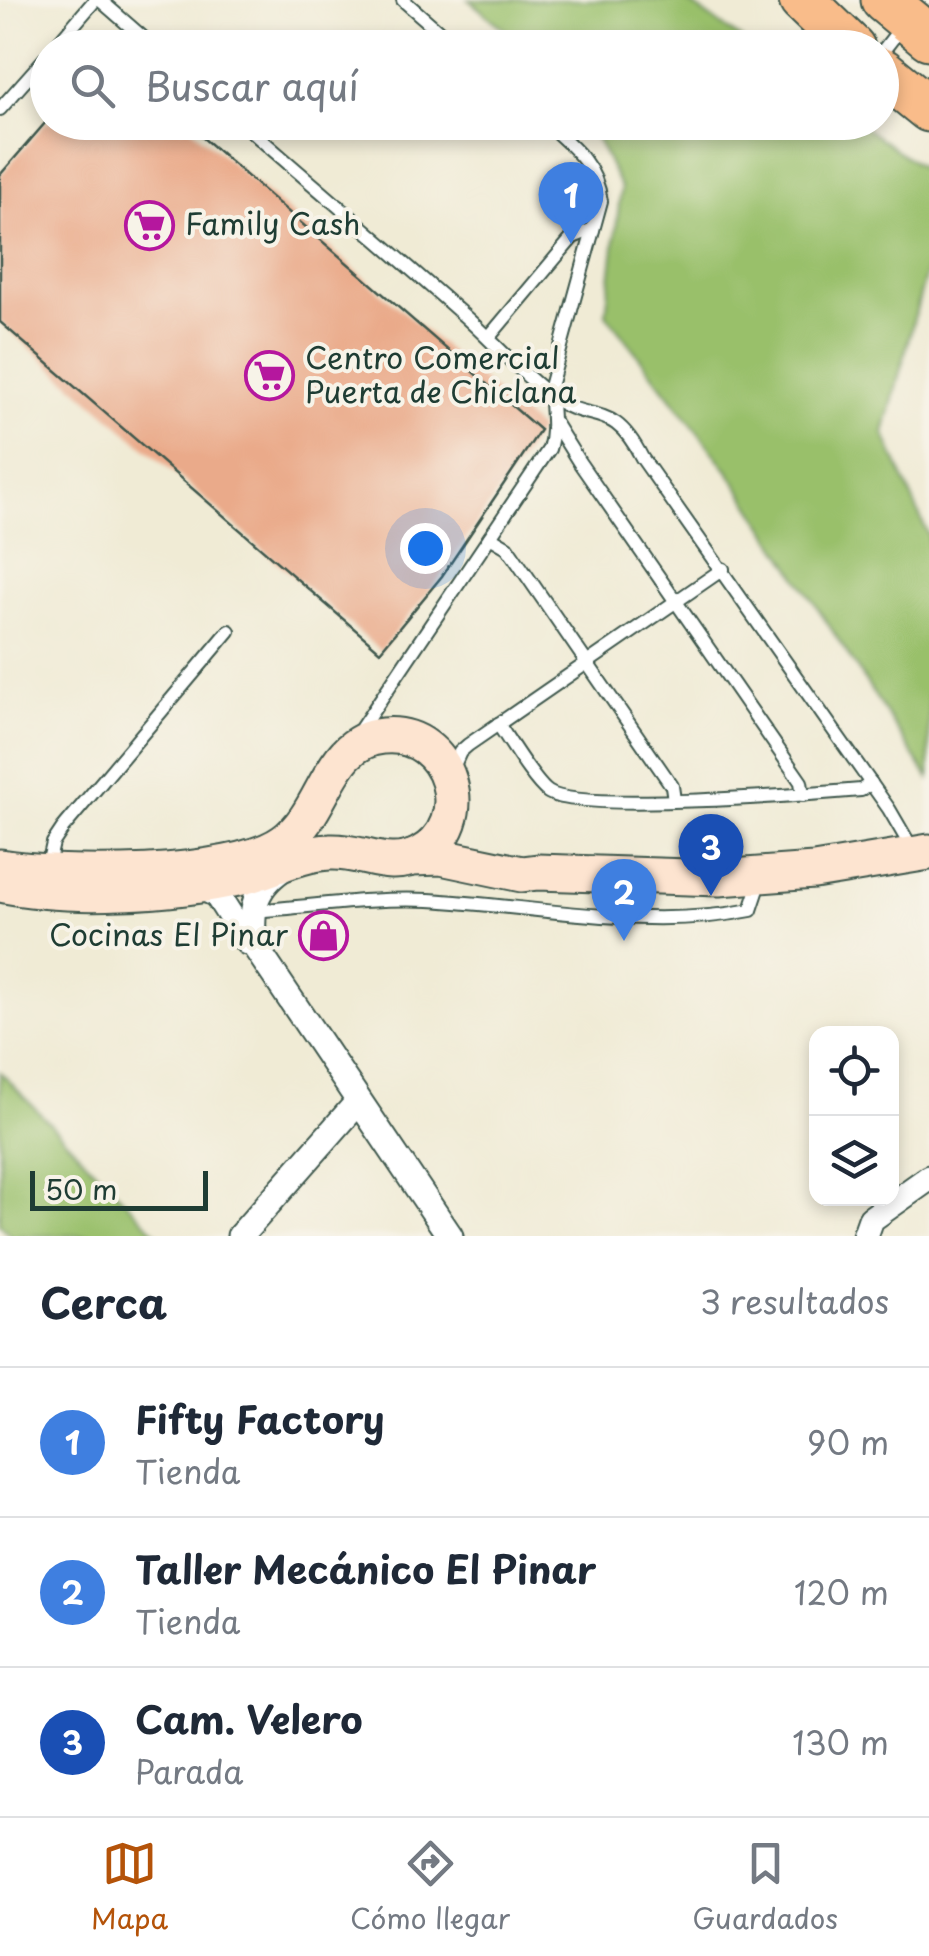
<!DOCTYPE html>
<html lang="es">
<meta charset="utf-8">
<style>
body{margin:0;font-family:"Playpen Sans",sans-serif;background:#f2f2f3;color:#1f2937}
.controls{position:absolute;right:30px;bottom:30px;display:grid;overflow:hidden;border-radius:20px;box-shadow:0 5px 15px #0003}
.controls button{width:90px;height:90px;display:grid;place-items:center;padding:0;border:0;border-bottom:2px solid #e0e1e3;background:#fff;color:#1f2937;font:50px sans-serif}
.scale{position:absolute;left:30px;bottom:25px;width:178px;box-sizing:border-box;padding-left:10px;border:5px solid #1f3d34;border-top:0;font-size:28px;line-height:35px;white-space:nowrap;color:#1f3d34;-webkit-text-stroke:8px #f7f3e8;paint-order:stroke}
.you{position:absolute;left:425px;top:548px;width:35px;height:35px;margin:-25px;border:8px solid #fff;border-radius:50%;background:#1a73e8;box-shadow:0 0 0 15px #1a73e833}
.badge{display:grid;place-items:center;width:65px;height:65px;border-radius:50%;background:#b45309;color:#fff;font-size:32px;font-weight:700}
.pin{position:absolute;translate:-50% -82px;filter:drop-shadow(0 2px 5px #0008)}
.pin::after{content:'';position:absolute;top:52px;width:35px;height:30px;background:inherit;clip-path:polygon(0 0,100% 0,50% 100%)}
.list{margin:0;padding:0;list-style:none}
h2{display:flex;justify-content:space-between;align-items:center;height:130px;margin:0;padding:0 40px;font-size:42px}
h2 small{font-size:32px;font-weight:400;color:#747a83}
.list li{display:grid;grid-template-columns:65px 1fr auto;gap:30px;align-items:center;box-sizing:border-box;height:150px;padding:0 40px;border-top:2px solid #e0e1e3}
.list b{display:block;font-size:38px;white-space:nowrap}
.list p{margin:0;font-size:32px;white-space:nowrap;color:#747a83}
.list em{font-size:32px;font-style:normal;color:#747a83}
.icon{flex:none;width:55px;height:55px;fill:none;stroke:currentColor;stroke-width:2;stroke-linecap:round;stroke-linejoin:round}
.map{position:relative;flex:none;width:929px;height:1236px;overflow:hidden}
.search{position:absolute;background:#fff;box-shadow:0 5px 15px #0003;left:30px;right:30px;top:30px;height:110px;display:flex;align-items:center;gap:25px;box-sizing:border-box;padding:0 35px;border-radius:55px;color:#747a83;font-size:38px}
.sheet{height:580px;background:#fff}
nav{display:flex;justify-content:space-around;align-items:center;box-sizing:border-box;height:140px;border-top:2px solid #e0e1e3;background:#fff;font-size:28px;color:#747a83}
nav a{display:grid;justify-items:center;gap:5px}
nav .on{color:#b45309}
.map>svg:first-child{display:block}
.green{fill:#99c06b;stroke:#5c7e50;stroke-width:2.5}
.building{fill:#eaaa8a}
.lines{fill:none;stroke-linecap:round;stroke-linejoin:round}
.lane-casing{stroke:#3e574c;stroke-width:16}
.street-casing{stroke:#3e574c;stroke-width:29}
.secondary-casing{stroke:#3e574c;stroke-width:39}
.highway-casing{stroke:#3e574c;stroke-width:49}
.lane{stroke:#fff;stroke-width:12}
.street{stroke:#fff;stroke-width:25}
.secondary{stroke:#fde4d0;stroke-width:35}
.highway{stroke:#f9bc8a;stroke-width:45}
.labels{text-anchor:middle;stroke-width:8;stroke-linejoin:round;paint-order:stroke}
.poi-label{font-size:30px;fill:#1f3d34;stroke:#f7f3e8;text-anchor:start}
</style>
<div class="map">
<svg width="929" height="1236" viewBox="0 0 929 1236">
<rect width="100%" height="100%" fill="#f7f3e8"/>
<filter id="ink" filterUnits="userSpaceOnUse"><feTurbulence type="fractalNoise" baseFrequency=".01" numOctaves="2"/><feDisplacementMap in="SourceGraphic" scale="20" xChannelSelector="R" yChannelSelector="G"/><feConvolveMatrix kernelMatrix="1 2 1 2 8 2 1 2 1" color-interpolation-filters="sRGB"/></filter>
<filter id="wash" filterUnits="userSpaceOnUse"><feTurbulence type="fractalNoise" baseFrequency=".0048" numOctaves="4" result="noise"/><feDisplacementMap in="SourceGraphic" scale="40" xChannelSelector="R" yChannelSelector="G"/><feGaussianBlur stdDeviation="2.25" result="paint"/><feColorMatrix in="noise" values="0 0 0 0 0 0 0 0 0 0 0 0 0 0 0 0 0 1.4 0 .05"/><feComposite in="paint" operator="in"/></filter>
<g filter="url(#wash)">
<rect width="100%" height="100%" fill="#f0ebd5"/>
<!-- green -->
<g class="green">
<path d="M469,0H685L752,47H526Z"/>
<path d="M589,123H858L929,173V261L884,433L929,537V779L729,472L606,314L621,188Z"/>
<path d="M0,1072L159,1236H11L0,1224Z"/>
</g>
<g id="blocks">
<!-- building -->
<path class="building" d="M46,122H175L183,129L187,124L540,430L442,576L380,651L0,322V175Z"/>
</g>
</g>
<g filter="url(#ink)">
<use href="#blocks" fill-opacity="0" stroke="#3e574c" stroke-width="2.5"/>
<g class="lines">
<defs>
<g id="lane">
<path d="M100,0L155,48"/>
<path d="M403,0L458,48"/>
<path d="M54,48L95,0"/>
<path d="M882,52L903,25"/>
<path d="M0,109L48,55"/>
<path d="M241,122C314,186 389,249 461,313C492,340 519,372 551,396C590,426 612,398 642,458L889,809L914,852"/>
<path d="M489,337L573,237L593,229"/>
<path d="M554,422L579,462L801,782L803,795"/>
<path d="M490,537L507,547L672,786L674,800"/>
<path d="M498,724C509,740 534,782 548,792C578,813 813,794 861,790L871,783"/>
<path d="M356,736L549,449C556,427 549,405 551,383L601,201C596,164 572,146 545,122"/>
<path d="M451,772L460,752L468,745L723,569"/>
<path d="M47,869L53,843L63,828L229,631"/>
<path d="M252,911C309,907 373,897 429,900C534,906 647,931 751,910L761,880"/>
</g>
<g id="street">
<path d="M196,884L217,895L247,942L254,945L450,1236"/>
<path d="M254,945C250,909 253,886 288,865"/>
<path d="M240,1236L358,1102"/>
<path d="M865,1236L871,1219L929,1178"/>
</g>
<g id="secondary">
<path d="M412,858L441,857L522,874L538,872L719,878L814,871L929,852"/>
<path d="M0,867C62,877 233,879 284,842C327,811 327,741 383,736C451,729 479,824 419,855C387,871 361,850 330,852C300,853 270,870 242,877C174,893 68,899 0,884"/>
</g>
<g id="highway">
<path d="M802,0L852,48"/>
<path d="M884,0L929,37"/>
<path d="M882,71L929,109"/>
</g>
</defs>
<!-- lane casing -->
<use href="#lane" class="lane-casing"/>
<!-- street casing -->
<use href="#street" class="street-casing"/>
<!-- secondary casing -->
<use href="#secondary" class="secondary-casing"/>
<!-- highway casing -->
<use href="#highway" class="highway-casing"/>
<!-- lane -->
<use href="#lane" class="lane"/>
<!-- street -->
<use href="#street" class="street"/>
<!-- secondary -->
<use href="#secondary" class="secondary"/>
<!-- highway -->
<use href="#highway" class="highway"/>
</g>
</g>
<!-- icons -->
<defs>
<symbol id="supermarket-ring" viewBox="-11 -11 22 22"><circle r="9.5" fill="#f7f3e8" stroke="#b5179e" stroke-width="1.5"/><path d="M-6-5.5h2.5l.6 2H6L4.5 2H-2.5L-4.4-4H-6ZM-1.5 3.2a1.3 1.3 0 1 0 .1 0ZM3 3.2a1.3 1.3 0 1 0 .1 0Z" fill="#b5179e"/></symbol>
<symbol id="shop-ring" viewBox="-11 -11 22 22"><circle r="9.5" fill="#f7f3e8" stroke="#b5179e" stroke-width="1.5"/><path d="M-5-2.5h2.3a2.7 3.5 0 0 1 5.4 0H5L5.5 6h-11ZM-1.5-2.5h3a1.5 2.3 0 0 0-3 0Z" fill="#b5179e"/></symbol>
</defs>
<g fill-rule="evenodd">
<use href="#supermarket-ring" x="122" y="198" width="55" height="55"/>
<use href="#supermarket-ring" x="242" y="348" width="55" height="55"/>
<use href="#shop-ring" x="296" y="908" width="55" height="55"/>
</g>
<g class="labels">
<!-- poi labels -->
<g class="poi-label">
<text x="185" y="235">Family Cash</text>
<text x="305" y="369">Centro Comercial<tspan x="305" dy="34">Puerta de Chiclana</tspan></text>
<text x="288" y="946" text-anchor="end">Cocinas El Pinar</text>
</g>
</g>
</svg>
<div class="controls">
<button><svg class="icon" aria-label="locate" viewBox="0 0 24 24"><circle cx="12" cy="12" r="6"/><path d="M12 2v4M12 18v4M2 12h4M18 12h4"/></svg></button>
<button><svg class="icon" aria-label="layers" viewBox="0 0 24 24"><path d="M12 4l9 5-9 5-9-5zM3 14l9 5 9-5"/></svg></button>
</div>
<div class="scale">50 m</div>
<div class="you"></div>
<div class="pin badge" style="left:571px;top:244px;background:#3f7fe0">1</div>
<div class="pin badge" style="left:624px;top:941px;background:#3f7fe0">2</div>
<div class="pin badge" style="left:711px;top:896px;background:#1a4fb4">3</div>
<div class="search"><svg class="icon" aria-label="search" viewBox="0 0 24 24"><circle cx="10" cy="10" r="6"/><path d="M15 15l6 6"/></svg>Buscar aquí</div>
</div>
<section class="sheet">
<h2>Cerca<small>3 resultados</small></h2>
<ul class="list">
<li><span class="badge" style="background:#3f7fe0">1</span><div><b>Fifty Factory</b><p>Tienda</p></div><em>90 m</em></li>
<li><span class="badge" style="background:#3f7fe0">2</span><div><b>Taller Mecánico El Pinar</b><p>Tienda</p></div><em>120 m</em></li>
<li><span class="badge" style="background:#1a4fb4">3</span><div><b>Cam. Velero</b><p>Parada</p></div><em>130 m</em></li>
</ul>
</section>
<nav>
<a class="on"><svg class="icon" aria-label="map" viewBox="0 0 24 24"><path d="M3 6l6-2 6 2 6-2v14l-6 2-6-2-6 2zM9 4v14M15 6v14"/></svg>Mapa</a>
<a><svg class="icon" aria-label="directions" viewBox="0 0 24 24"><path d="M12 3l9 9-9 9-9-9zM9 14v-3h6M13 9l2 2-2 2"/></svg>Cómo llegar</a>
<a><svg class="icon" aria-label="saved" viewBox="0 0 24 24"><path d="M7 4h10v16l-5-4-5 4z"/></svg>Guardados</a>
</nav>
